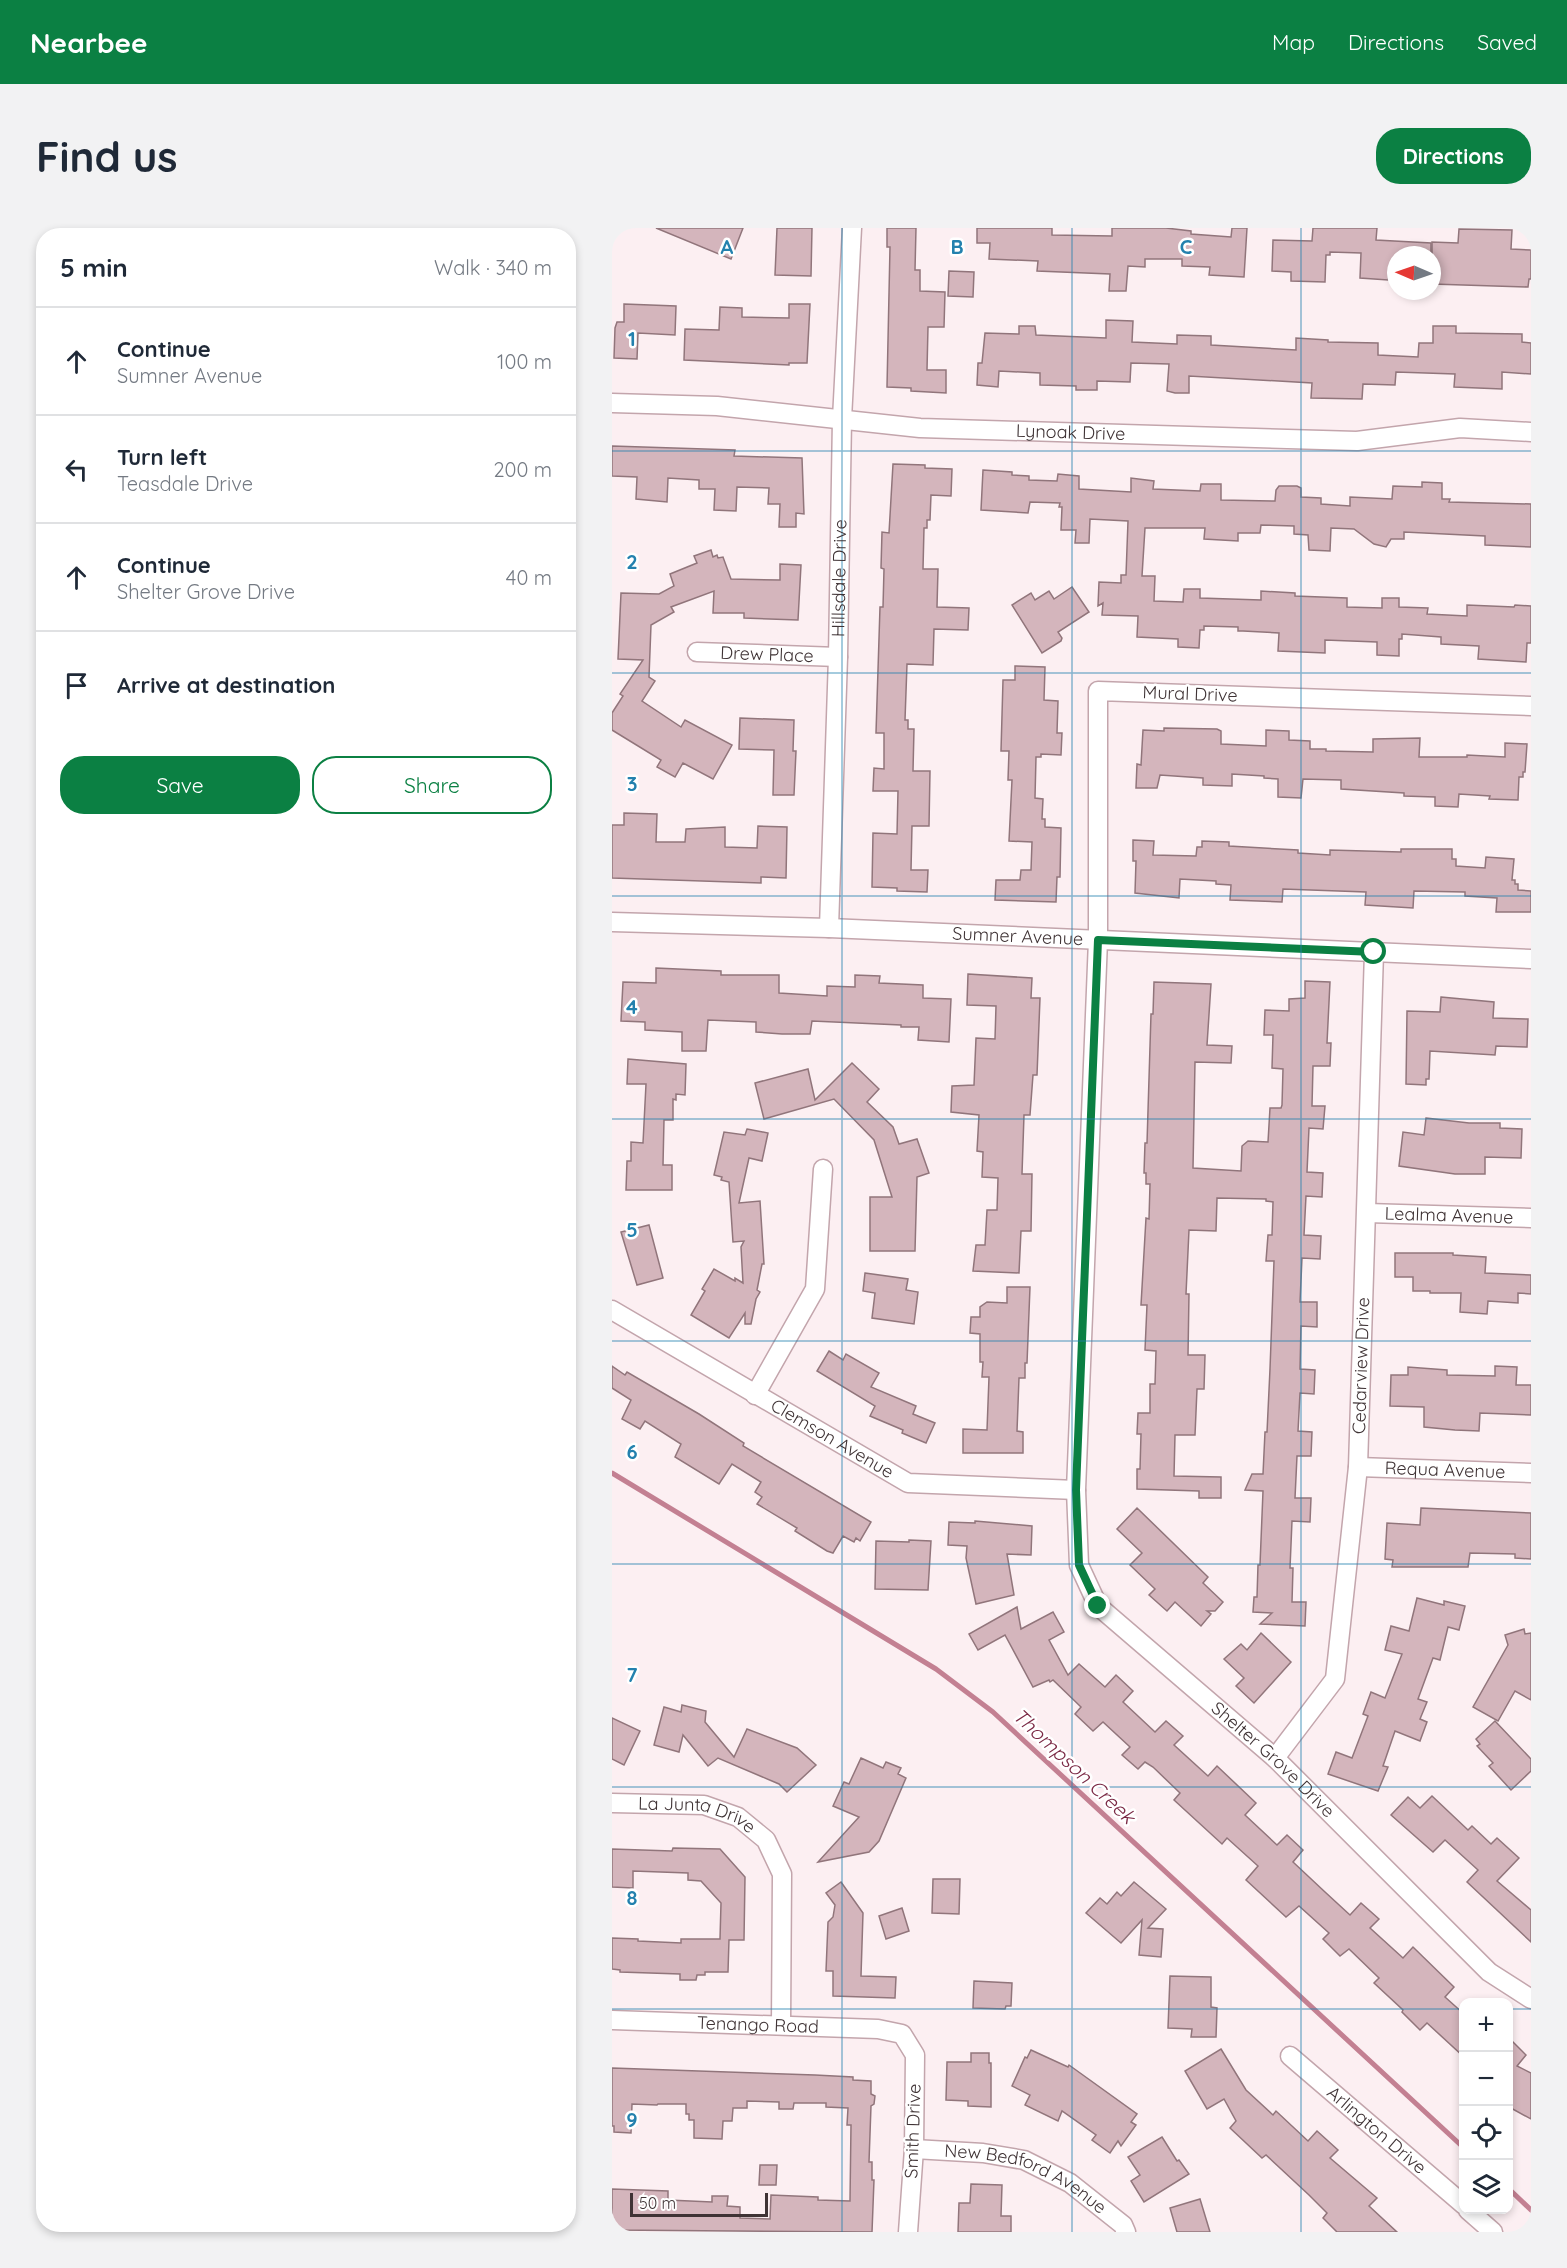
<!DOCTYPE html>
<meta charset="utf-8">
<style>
body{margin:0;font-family:Quicksand,sans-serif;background:#f2f2f3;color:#1f2937}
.controls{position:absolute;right:18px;bottom:18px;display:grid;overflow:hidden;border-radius:12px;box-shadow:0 3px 9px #0003}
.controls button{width:54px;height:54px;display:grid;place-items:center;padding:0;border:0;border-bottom:2px solid #e0e1e3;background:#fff;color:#1f2937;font:30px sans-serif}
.compass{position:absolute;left:775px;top:18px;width:54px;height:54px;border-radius:50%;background:#fff;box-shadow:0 3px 9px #0003;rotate:272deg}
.scale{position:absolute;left:18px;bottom:15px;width:138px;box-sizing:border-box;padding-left:6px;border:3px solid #3f3335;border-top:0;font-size:16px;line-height:21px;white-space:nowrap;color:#3f3335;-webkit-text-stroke:4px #fff;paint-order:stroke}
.stop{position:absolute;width:18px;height:18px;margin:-14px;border:4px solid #0b8043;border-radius:50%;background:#fff}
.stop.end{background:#0b8043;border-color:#fff;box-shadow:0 2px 6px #0008}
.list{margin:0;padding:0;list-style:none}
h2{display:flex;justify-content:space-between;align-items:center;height:78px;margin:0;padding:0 24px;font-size:26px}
h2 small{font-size:20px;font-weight:400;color:#747a83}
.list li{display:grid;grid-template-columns:39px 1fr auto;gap:18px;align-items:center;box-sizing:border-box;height:108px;padding:0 24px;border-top:2px solid #e0e1e3}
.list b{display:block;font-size:22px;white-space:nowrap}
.list p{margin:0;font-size:20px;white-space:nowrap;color:#747a83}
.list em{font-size:20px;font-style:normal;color:#747a83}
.actions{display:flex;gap:12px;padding:18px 24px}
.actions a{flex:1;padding:14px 0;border:2px solid #0b8043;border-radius:24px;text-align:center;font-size:21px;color:#0b8043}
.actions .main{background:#0b8043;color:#fff}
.icon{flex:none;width:33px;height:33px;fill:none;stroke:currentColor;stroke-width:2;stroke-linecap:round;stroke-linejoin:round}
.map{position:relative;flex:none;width:919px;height:2004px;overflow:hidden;border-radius:24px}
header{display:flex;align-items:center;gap:36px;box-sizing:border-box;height:84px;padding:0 30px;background:#0b8043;color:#fff}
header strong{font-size:28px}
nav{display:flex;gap:33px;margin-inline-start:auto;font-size:21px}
.intro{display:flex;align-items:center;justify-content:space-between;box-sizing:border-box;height:144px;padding:0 36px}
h1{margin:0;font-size:42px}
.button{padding:15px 27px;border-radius:24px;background:#0b8043;color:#fff;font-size:21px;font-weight:700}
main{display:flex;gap:36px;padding:0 36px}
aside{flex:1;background:#fff;border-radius:24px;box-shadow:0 3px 9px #0003}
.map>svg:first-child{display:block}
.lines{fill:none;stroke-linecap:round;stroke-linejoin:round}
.stream{stroke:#c38092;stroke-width:5}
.building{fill:#d4b5bc;stroke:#91757b;stroke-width:1.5}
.street-casing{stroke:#c3a5ac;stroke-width:21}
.street{stroke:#fff;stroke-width:18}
.route{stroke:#0b8043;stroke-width:8}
.grid{fill:none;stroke:#2381ae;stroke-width:1.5;stroke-opacity:0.55}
.labels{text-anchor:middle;stroke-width:5;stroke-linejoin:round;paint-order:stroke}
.street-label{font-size:18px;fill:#3f3335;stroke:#fff}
.water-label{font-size:20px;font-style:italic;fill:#7a2844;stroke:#fff}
.grid-label{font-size:20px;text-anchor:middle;font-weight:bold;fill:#2381ae;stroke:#fff;stroke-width:5;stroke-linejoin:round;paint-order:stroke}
</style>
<header>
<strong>Nearbee</strong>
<nav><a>Map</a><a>Directions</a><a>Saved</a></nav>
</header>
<div class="intro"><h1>Find us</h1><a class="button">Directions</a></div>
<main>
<aside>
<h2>5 min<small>Walk · 340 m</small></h2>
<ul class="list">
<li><svg class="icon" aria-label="ahead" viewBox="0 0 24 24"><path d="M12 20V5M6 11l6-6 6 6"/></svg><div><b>Continue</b><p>Sumner Avenue</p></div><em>100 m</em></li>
<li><svg class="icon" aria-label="left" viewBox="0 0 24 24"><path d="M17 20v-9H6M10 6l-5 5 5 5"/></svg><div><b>Turn left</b><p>Teasdale Drive</p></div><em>200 m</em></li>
<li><svg class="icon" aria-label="ahead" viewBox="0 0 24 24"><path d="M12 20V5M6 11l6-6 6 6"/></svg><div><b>Continue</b><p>Shelter Grove Drive</p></div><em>40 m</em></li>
<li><svg class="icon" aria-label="arrive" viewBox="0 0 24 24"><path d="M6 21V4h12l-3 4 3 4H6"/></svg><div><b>Arrive at destination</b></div></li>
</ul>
<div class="actions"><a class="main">Save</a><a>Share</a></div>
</aside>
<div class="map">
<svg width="919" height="2004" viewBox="0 0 919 2004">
<rect width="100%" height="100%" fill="#fceff2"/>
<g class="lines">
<!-- stream -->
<g class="stream">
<path d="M0,1245L324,1441L381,1484L852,1920"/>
<path d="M897,1961L919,1982"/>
</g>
</g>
<!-- building -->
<g class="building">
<path d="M44,0H131L119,31Z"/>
<path d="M165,0H200L199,48L163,47Z"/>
<path d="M275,0H304L303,42H308V63L333,64L332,99H316L315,142H334V165L299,163V160L275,159L278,19H275Z"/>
<path d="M365,0H440V7L500,8V0H554L579,3V6L619,9L620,0H635L632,49L597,47L598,39L570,38V31H533V39L516,38L514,63H497L498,46L425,43L426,33L377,31L378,15H365Z"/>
<path d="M701,0H765L764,12L819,15V27H784V42H777L776,52L748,50L749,25L718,24V27H714L713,54L679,53V44L660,43L661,12L700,13Z"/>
<path d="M847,1L900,2L899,21L919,22V51H917L916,59L820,56V14L846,15Z"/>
<path d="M337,43L362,44L361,69L336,68Z"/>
<path d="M12,76L64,78L63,107L26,105L25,131L2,130L3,100L5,94H12Z"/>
<path d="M177,76H198L195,135H177V137L72,132L73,101L107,102L108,79L130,80V89L177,90Z"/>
<path d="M494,92L521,93L520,114L565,116V107L599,108V117L684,122V110L716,112V114L766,115V127L806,129L807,115H821V98H844V105L910,106V114L919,115V146L890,144V161L842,159L843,146L784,144L783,157L751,156L750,171L699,170L700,155L577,148V165H563L555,163L557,136L519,135L518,154L485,153V162H464V158L428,157V145L387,143L386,159L365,157L366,135H370L373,105L407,106V98H423L424,107L494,110Z"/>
<path d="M0,218L123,222L122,228L190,230L192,286L184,285V299H167L168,276H156L157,260L125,259L124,283L102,282L103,261H87V252L56,250L55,274L24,271L25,249L0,248Z"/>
<path d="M281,236L313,237V240L340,241L339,268L319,267L318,292H315V300H312L311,341H326L325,379L357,380L356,402L322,401L321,437L295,436L293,492H296V501H302L301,543H318L317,598H300L299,642H316L315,664L285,663V660L260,659L261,605L285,606L286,563H261L262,540L272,541V505H264L268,379H271L272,341L269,340L270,304L277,305Z"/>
<path d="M371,242L400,244V247L417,248V252L445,253L446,246L467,248V261L519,264V250L542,253L541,261L588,263L589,256H609V272L663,273L664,262L667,258H685L689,260V269L709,270V276L738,278V269L780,271L781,258L810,259V254L830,255V271H838L837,274L919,276V319L873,317V308L792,304V311H779L774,319L762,316L742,301L719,300L718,323L697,322L696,307L682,306V298L649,297L648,305H626V313L592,311L593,300H533L530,348H543L542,373L571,374L572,361H588V370L649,372V363L683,365V368L735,370V379L770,380V370H787V379L816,380L815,386L855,388V377L902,379L903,377L919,378V415H915L914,434L866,431L867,418L829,416V409L790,406V411H787V428L765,427V414L713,412V425L666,423L667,405L631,403H626V399L592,398V402H588L587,420L566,419V411L525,409L526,388L490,387L491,375L486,378L487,354L509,355V347H514L516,293L478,291L477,315H463L464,302H449L450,279H447L448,275L418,274L416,285L369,282Z"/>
<path d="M99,322L101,329L105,327L106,330L111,329L119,351L168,352V336L189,337L186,392L132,390V385H101L102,363L59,379L62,384L39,397L37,449L43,453L30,473L69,499L73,492L120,517L101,551L71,535L63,549L45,539L49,532L0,502V485L11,468L8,466L31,432L6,431L9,365L47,366L62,358L58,346L85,335L82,328Z"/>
<path d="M460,359L477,384L446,404L450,410L449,413L430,425L400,377L419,365L423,372L437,363L442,371Z"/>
<path d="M403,438L433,439L432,472L446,473L445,505H450L449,527L429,526V529H424L423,570L431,571L430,591H433V599L449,600L448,649H445L444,674L383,672L384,652H408L409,642H419L420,614L397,613L400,552H396L397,523H389L391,452H403Z"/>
<path d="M128,490L182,492L181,523H184L182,567H161L162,522L127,521Z"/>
<path d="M552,500L605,501L609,503V516L654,518V502L677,503V512L698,513V521H714V523L761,524V511L808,510L807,529H855V527L893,529V515L915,516L913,544H911V549H907L906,572L877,571L878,568L847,566L846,579L823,578V569L792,568V565L729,561V552L691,551L689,570L666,569V551L652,550V548L620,546V558L591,557V550L548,547L545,560H524L525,536L529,537L531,502L552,503Z"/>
<path d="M12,585L45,586L44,614H73L74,601L113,599V619L145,620L146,598L175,599L174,650L149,649V655L0,650V597H12Z"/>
<path d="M521,612L542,613L541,627L584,628L585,619H590V613L617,614V618L686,622V625L718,627V622L789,624V621H840V631H844V638L873,640L874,629L902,631L900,652H903V656H906V662L919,663V684H884L885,670L853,668V664L802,663L801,680L753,677L754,664L671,661L670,674L618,672L619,657L604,656V653L568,651L567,670L523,665L524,633H521Z"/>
<path d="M44,740L109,743V747H167V765L215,768V758L243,759V747L268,748L267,755L311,757V770L339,771L337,814L306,812L307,799H289V797L200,793L198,806H170L144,804V794L96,792L94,823H70V804L33,802V794L9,793L11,754L44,755Z"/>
<path d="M356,746L420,750L419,770H428L425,847H421L418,887H412L410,946H420L419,1003H409L407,1045L361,1043L364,1017H373L375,982H385L386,950L370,949L371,924L365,923L367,887L339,884L340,858L362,857L364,810L383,811L384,778L355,777Z"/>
<path d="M693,753L718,754L715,815H719L718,838H701L700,878H713L711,901L697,900L695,944L711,945L710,969L694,968L692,1007L709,1008L708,1031L690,1030L688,1074H705V1099L689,1098L688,1141L703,1142L702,1166L688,1165L686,1203L700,1204L699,1228H685L683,1270H699L698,1294L680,1293L678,1340H681L680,1374H694L693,1398L648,1396L660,1385L641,1384L642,1369H645L646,1337H648L651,1263L633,1262L640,1246H651L653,1204H655L658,1141L662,1033H654L656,1007H660L661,974L654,973V971L605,970L604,1003L577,1002L574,1066H577L576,1127H593L592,1161H585L583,1207H563L562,1248L609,1249V1270H587V1263L525,1261V1241H528L529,1206H525L526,1185H538V1156H543L544,1123L533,1122L535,1077H529L534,990L537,991L538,956H534V945H532L533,915H535L539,786H541L542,754L599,756L595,817L620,818L619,835L583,834L581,940L629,943L630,918L636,913L656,914L658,880H669L670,877L671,841L660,840L661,807H652L653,782L677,783V771L693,770Z"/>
<path d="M829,769L882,774L881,790L916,791L915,819L884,818L883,827L818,823L817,851H814V857L794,856L795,783L828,784Z"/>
<path d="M16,831L74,836L73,867L64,866V872L61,871V892H52L51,937H60V962H14L15,933H19V914L31,915L34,856H15Z"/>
<path d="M240,835L267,861L255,874L281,899L287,916L305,911L317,945L305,949L303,1023H258V969H280L262,912L222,871L152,891L143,855L196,841L203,872Z"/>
<path d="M814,890L857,895H888V900L910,901L909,930L873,929V946H843L787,938L791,904L812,907Z"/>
<path d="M135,901L156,905L150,933L137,930L127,975L148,973L152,1036H150L145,1062L148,1064L144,1071L139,1096H133V1085L117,1110L79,1087L93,1063L90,1061L102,1041L123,1053V1050L131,1055L129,1019L132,1013L121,1014L117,954L109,952L110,949L102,947L112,904L133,907Z"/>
<path d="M37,997L51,1050L25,1057L9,1004Z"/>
<path d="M783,1025H841V1027L874,1029L873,1045L919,1047V1066L906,1065V1075L876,1073L875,1086L848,1084L849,1065H818V1063H801V1049H783Z"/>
<path d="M253,1045L296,1051L294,1062L306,1064L302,1096L260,1090L263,1065L251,1063Z"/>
<path d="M395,1059H418L415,1135H413V1150H407L405,1203L411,1204V1225H351V1201L375,1202L377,1149H370L371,1134H368V1106L358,1105L359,1089H368V1079L375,1074L395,1075Z"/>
<path d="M217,1123L231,1132L234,1126L267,1145L259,1159L304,1178L301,1186L323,1195L314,1215L290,1205L291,1202L258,1188L263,1178L205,1143Z"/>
<path d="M0,1138L13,1147L15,1144L87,1186L132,1215L131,1218L259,1294L248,1313L244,1310L242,1314L231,1308L221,1325L215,1323L183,1303L185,1300L145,1276L150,1269L143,1264L149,1254L120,1236L107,1256L63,1229L69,1216L33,1193L28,1201L10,1191L19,1172L0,1160Z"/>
<path d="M883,1138L905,1139L904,1157H919V1187L868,1185L867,1203L843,1202L812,1199V1179L778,1178L779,1147H796V1139L835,1142V1147L883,1148Z"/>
<path d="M525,1280L596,1349L591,1355L611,1374L603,1383H595L599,1386L589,1398L563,1374L555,1383L537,1367L543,1361L518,1337L530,1325L505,1301Z"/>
<path d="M809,1280L919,1285V1331L903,1330V1326L858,1325L856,1339H780L781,1332L773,1331L775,1295L808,1297Z"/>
<path d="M363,1293L420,1298L419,1327L395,1326L402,1367L364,1376L354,1330L355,1318L336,1317L337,1294L363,1295Z"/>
<path d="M297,1312L319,1313L316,1362L263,1361L264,1313L297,1314Z"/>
<path d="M805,1370L832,1377V1373L853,1378L847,1402L836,1399L828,1432L821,1430L806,1471L815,1474L808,1491L815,1494L808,1513L783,1503L771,1538L776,1539L766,1563L716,1546L724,1524L740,1530L756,1488L751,1486L759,1464L773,1470L790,1426L773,1422L779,1398L797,1403Z"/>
<path d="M405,1379L409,1401L441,1384L452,1404L437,1412L456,1447L467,1436L493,1459L504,1447L521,1463L511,1474L543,1504L554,1493L571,1508L562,1517L596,1548L605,1538L644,1575L633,1587L665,1617L675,1607L691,1622L681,1634L713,1664L738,1687L749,1675L767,1691L758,1700L791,1730L801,1719L842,1759L833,1769L852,1786V1829L815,1795L808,1802L790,1784L791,1782L762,1755L767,1750L737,1721L728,1728L711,1711L717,1705L687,1678L674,1689L634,1652L646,1638L615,1610L610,1616L562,1572L568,1565L541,1539L533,1534L526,1541L510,1527L518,1519L491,1494L481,1503L463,1486L469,1479L441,1452L438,1454L437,1452L421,1459L393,1407L366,1422L357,1406Z"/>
<path d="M912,1401L913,1406L919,1405V1472L903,1463L886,1493L861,1479L896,1417L893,1407Z"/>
<path d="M649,1405L679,1434L642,1475L624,1458L632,1450L612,1431L629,1416L635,1422Z"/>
<path d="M70,1477L94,1483L93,1494L122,1529L135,1501L185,1520L204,1537L175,1564L167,1556L106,1530L96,1538L71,1507L67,1524L42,1517L52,1479L69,1484Z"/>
<path d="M0,1490L28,1503L12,1537L0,1531Z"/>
<path d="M883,1493L919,1531V1543L899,1562L877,1538L881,1535L865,1518L868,1516L864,1511Z"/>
<path d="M249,1530L271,1540L274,1534L289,1540L286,1546L294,1550L267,1613L257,1624L206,1634L247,1589L221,1578L232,1554L237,1556Z"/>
<path d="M820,1568L856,1602L860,1598L879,1616L885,1610L907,1630L885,1653L919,1682V1714L855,1654L866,1642L833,1612L821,1624L779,1587L796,1569L808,1580Z"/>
<path d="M61,1620L108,1621L133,1649L132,1712H117L116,1744H93V1747H85L84,1752H68V1746L8,1744V1742L0,1741V1710L26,1711V1713L69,1715V1711H108L109,1675L89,1653L76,1652V1645L21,1643V1660L0,1659V1621L60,1623Z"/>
<path d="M321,1651H348L347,1686L320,1685Z"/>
<path d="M229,1654L251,1685L249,1748L284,1749L283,1770L221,1768V1743H214L216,1694L221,1689L223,1677L214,1665Z"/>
<path d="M522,1654L554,1681L536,1700L551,1701L549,1729L527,1727L530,1692L509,1715L474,1685L488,1670L495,1676L505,1664L509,1668Z"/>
<path d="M290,1680L297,1703L274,1711L267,1688Z"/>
<path d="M558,1748L599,1749V1779L605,1780L604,1809H579L580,1801L556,1800Z"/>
<path d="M362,1753L400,1755L399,1778H394L393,1781L361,1780Z"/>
<path d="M897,1810L914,1827L905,1838L919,1845V1891L897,1879Z"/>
<path d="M609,1821L634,1862L661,1887L664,1883L696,1913L705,1903L726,1922L718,1930L765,1970L757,1978L785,2004H725L711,1990L715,1985L697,1967L654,1927L650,1930L618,1900L624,1893L612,1871L595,1881L573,1843Z"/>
<path d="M419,1822L456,1839L457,1837L525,1886L519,1894L524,1897L509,1918L506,1913L498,1925L480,1912L484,1907L450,1883L446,1893L413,1877L418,1867L400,1858L413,1829L415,1830Z"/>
<path d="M359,1825H377V1835H379V1879L356,1878V1873L334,1872L335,1834H359Z"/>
<path d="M0,1840L203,1847L241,1849V1852L259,1853V1866L263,1868L262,1876L259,1878L257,1934H260V1952H262L260,2004L0,2002V1961L56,1963V1972L100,1974V1968H116L115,1978L128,1979V1990L158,1991L159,1967L206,1969V1972L238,1973L239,1897H235L236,1880L214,1879V1875H182L181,1881H167V1874L135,1873V1880H121L120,1893H111L110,1911L82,1910V1892H77V1886H74V1876H46L45,1877L20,1876L19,1905L2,1904V1898H0Z"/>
<path d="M550,1909L565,1933L567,1932L577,1946L532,1974L519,1953L528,1947L516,1929Z"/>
<path d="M148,1937H165L164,1957H147Z"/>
<path d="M359,1956L390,1957L389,1988H399V2004H346L347,1975H358Z"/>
<path d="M588,1971L598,2004H565L558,1980Z"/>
</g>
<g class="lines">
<defs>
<g id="street">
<path id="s1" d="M0,175L105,178L308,200L745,213L848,200L919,204"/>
<path id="s2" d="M85,424L226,429"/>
<path id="s3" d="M919,478L486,463V712L464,1262L467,1337L486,1378L663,1530L877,1744L919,1771"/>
<path id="s4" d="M0,694L217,700L919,731"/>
<path id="s5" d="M217,700L226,429L230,191L240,0"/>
<path id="s6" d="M755,985L919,990"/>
<path id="s7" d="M0,1082L296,1255L464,1262"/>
<path d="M143,1167L203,1061L211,941"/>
<path id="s8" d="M746,1239L919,1245"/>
<path id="s9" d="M663,1530L723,1451L746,1239L762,724"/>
<path id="s10" d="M0,1575L92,1577L126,1589L154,1612L170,1646L169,1797"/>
<path id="s11" d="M0,1792L266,1801L290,1806L303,1827L302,1921L296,2004"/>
<path id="s12" d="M678,1828L852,1977"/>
<path id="s13" d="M302,1921L371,1925L412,1932L458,1955L511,1997L514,2004"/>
<path d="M856,1982L881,2004"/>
</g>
</defs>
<!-- street casing -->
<use href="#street" class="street-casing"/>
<!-- street -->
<use href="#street" class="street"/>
</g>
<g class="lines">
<!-- route -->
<path class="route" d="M486,1378L467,1337L464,1262L486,712L762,724"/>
</g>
<!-- grid -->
<path class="grid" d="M230,0V2004M460,0V2004M689,0V2004M0,223H919M0,445H919M0,668H919M0,891H919M0,1113H919M0,1336H919M0,1559H919M0,1781H852M897,1781H919"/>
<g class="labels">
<!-- street labels -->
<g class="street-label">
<text dy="6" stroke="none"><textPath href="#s1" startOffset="460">Lynoak Drive</textPath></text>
<text dy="6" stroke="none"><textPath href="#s5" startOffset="350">Hillsdale Drive</textPath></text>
<text dy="6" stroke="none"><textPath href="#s2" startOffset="70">Drew Place</textPath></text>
<text transform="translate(578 466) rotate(2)" y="6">Mural Drive</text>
<text dy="6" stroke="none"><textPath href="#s4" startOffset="406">Sumner Avenue</textPath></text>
<text dy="6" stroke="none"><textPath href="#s6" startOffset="82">Lealma Avenue</textPath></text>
<text dy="6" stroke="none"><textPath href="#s9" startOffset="414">Cedarview Drive</textPath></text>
<text dy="6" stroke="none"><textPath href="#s7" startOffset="255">Clemson Avenue</textPath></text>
<text dy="6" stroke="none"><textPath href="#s8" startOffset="87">Requa Avenue</textPath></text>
<text dy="6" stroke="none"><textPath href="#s3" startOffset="1586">Shelter Grove Drive</textPath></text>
<text dy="6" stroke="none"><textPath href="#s10" startOffset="87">La Junta Drive</textPath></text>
<text dy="6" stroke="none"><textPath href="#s11" startOffset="146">Tenango Road</textPath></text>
<text dy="6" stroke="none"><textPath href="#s12" startOffset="114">Arlington Drive</textPath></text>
<text transform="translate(301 1903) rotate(-88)" y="6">Smith Drive</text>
<text dy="6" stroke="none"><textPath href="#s13" startOffset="118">New Bedford Avenue</textPath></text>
</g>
<!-- water labels -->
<g class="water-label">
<text transform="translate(462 1538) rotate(43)" y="7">Thompson Creek</text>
</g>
</g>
<g class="grid-label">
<text x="115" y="26">A</text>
<text x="345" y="26">B</text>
<text x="574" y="26">C</text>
<text x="20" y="118">1</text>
<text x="20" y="341">2</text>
<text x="20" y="563">3</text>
<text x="20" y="786">4</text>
<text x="20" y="1009">5</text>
<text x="20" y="1231">6</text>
<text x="20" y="1454">7</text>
<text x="20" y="1677">8</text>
<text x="20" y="1899">9</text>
</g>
</svg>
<div class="controls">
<button>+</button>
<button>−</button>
<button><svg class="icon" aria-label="locate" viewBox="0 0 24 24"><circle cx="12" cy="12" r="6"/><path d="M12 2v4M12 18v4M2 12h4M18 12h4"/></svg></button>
<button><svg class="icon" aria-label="layers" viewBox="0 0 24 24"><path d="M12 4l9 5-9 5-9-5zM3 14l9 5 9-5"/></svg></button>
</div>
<svg class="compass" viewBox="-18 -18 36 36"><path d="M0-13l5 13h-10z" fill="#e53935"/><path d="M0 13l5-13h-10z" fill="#747a83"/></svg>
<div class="scale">50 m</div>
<div class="stop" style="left:762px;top:724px"></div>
<div class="stop end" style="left:486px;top:1378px"></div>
</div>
</main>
